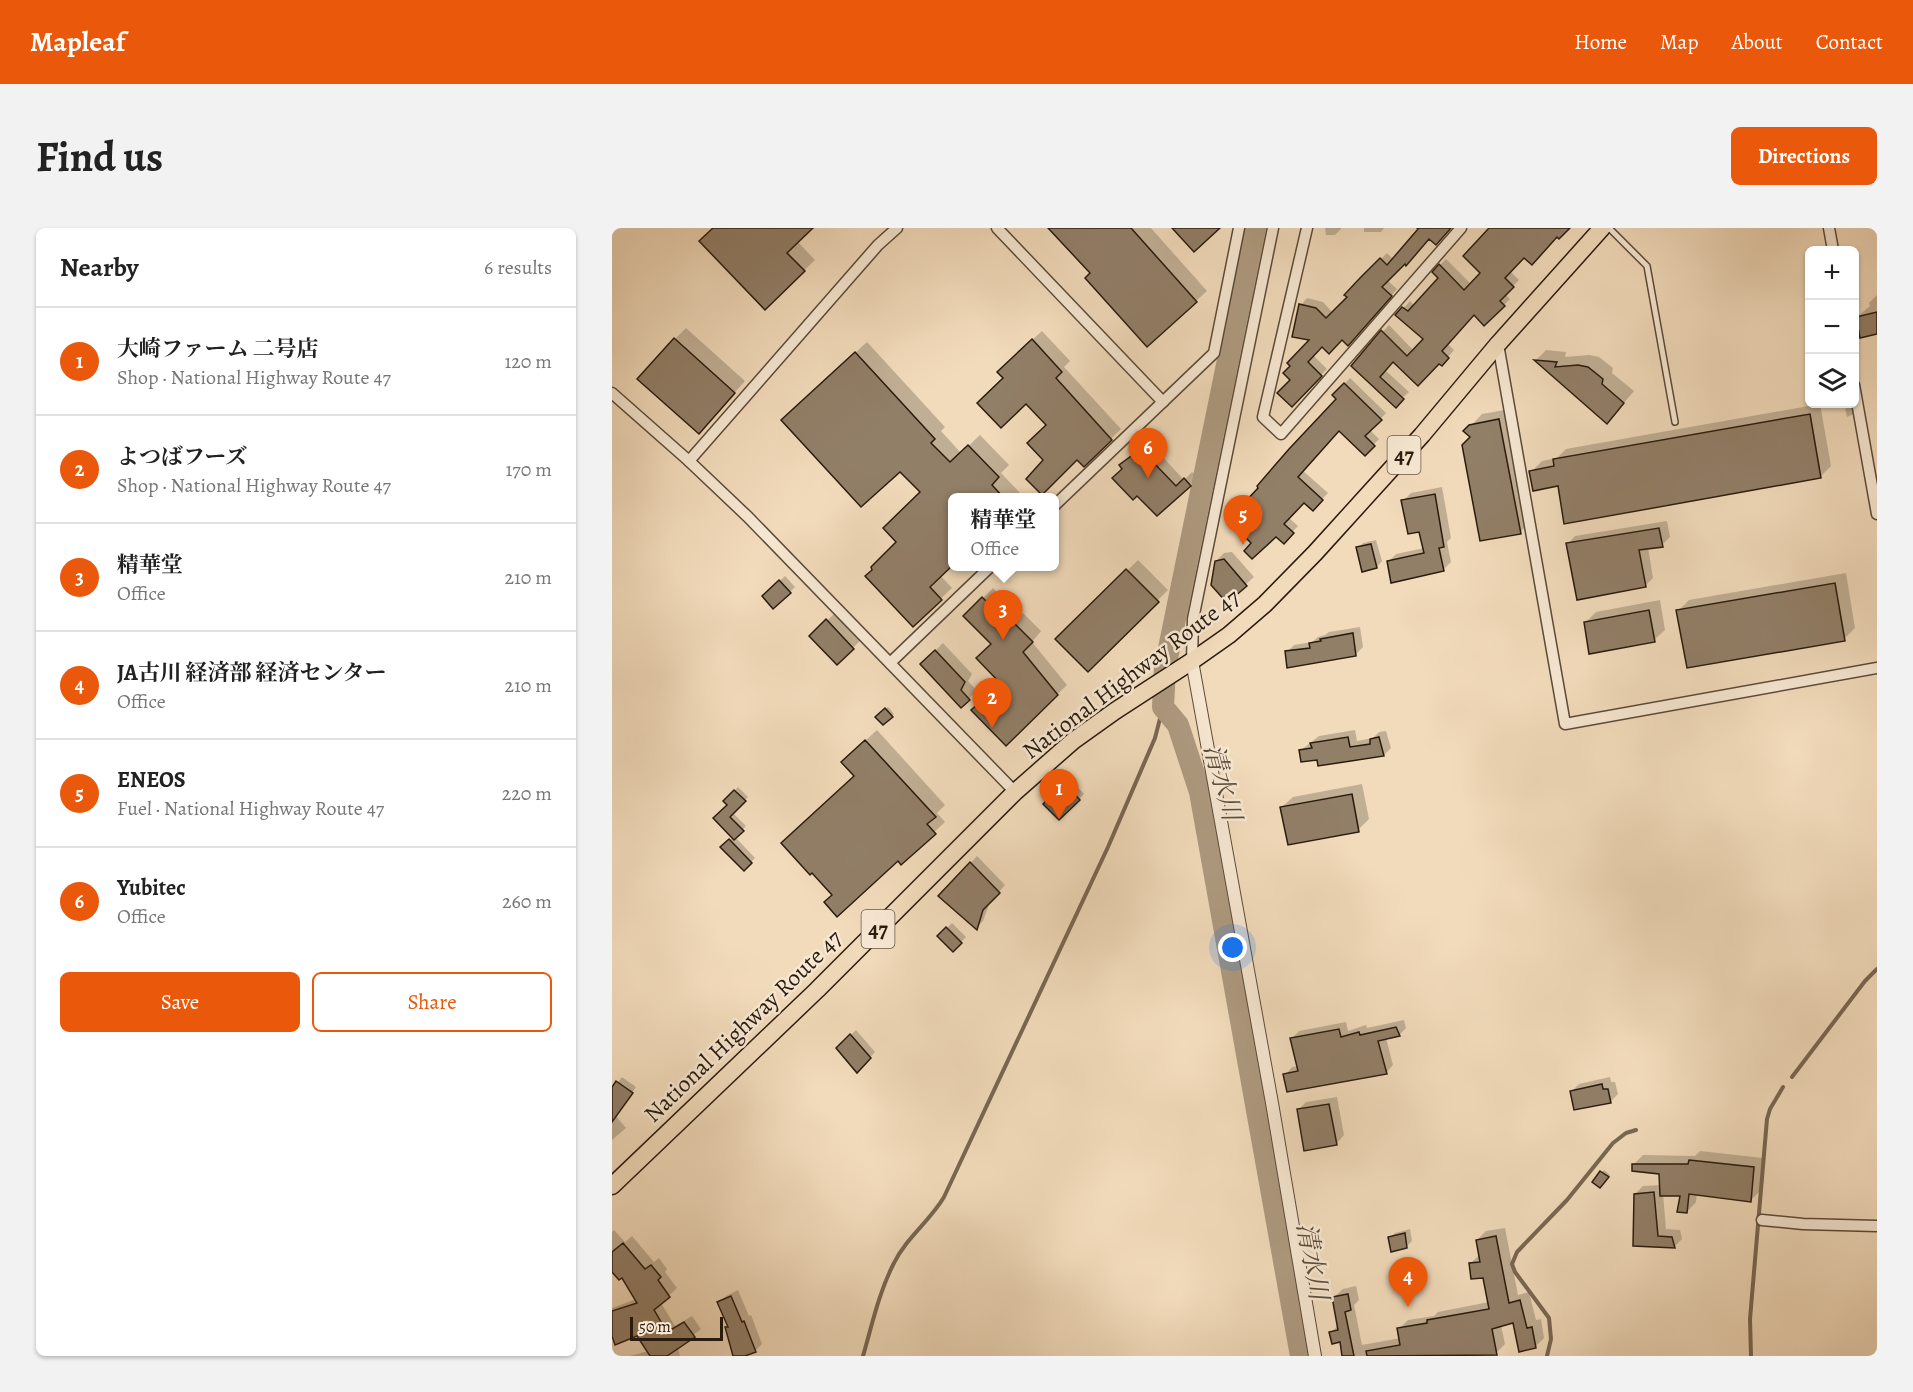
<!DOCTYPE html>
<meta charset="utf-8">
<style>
body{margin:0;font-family:Alegreya,"Noto Serif JP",serif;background:#f2f2f2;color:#222}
.controls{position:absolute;right:18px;top:18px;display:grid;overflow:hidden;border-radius:9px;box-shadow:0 2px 4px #0004}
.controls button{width:54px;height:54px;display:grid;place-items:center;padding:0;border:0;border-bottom:2px solid #e0e0e0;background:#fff;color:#222;font:30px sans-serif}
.scale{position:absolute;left:18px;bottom:15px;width:93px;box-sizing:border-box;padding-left:6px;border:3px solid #291b0e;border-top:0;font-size:16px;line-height:21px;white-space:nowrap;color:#291b0e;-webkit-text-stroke:4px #f7e8d3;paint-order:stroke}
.you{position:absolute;left:621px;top:720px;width:21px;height:21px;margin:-15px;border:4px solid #fff;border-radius:50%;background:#1a73e8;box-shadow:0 0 0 9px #1a73e833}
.badge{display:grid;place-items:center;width:39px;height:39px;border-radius:50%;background:#ea580c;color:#fff;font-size:20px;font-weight:700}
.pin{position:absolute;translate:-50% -50px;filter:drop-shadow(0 2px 3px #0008)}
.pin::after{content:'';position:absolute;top:32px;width:21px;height:18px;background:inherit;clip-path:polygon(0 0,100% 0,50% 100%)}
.popup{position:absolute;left:336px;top:265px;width:111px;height:78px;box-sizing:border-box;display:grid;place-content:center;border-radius:9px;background:#fff;filter:drop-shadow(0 2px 4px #0005);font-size:20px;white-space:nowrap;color:#767676}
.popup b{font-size:22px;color:#222}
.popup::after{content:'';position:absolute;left:50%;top:100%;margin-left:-12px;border:12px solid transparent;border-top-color:#fff}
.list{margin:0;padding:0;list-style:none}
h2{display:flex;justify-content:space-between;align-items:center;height:78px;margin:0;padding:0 24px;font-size:26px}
h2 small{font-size:20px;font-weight:400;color:#767676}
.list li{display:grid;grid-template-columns:39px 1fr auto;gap:18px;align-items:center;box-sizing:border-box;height:108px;padding:0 24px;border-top:2px solid #e0e0e0}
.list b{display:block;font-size:22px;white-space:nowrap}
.list p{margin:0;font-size:20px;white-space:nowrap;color:#767676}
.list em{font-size:20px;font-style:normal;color:#767676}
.actions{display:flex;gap:12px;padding:18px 24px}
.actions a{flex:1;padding:14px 0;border:2px solid #ea580c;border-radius:9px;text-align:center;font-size:21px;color:#ea580c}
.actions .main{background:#ea580c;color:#fff}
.icon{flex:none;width:33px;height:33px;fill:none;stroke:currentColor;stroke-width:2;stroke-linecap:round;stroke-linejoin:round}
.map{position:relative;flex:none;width:1265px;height:1128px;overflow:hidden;border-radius:9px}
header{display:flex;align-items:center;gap:36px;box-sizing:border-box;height:84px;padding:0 30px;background:#ea580c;color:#fff}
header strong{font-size:28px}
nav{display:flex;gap:33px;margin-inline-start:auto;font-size:21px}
.intro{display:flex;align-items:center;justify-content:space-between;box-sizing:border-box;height:144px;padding:0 36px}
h1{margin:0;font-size:42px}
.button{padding:15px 27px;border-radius:9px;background:#ea580c;color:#fff;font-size:21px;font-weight:700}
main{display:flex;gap:36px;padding:0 36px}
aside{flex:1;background:#fff;border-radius:9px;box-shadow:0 2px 4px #0004}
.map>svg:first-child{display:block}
.shadow{fill:#0003}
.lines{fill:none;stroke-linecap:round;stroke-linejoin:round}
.stream{stroke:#796752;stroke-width:4}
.river{stroke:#ae9a80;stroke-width:22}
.building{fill:#927f68;stroke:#291b0e;stroke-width:1.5}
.service-casing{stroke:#5b4b39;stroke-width:8}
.minor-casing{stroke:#5b4b39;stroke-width:13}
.tertiary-casing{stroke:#5b4b39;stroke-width:14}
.trunk-casing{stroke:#291b0e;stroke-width:19}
.service{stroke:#f7e8d3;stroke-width:5}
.minor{stroke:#f7e8d3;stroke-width:10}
.tertiary{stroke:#f7e8d3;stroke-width:12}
.trunk{stroke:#f2dbbb;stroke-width:16}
.labels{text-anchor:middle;stroke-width:5;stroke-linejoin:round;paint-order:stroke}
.shield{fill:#f7e8d3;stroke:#675849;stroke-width:1.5}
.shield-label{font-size:22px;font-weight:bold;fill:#291b0e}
.street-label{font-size:24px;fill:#291b0e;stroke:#f7e8d3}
.water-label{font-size:26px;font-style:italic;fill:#5e4e3c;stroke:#f7e8d3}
</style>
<header>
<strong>Mapleaf</strong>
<nav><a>Home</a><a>Map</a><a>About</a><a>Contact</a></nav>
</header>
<div class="intro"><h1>Find us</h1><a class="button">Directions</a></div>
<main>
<aside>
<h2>Nearby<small>6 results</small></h2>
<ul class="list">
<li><span class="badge">1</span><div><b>大崎ファーム 二号店</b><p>Shop · National Highway Route 47</p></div><em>120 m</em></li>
<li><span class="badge">2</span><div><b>よつばフーズ</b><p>Shop · National Highway Route 47</p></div><em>170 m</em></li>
<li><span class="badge">3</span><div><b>精華堂</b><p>Office</p></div><em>210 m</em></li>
<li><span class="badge">4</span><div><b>JA古川 経済部 経済センター</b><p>Office</p></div><em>210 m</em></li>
<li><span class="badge">5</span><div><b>ENEOS</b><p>Fuel · National Highway Route 47</p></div><em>220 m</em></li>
<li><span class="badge">6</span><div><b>Yubitec</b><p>Office</p></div><em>260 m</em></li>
</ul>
<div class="actions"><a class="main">Save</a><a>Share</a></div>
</aside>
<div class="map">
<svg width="1265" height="1128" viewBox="0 0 1265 1128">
<rect width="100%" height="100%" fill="#f2dbbb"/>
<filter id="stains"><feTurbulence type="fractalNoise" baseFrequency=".00333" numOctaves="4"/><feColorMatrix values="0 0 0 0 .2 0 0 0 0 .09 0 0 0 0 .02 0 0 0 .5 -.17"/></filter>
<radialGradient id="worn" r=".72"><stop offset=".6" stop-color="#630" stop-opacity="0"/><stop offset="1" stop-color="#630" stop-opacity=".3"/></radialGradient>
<!-- shadow -->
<g class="shadow">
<path d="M103,0H199L185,13L203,32L153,80Z"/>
<path d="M438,0H539L595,63L535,117L480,44Z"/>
<path d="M713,0H729V1L723,7H714Z"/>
<path d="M752,0H772L769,4H752Z"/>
<path d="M807,0H838L818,9L775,52L785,61L742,110L730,111L710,117L701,127L715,141L680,177V152L700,111L689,77L695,70L711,74L721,85L737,69L756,44L775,25L782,32Z"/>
<path d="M877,0H956L912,28L898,43L907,52L893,66L898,71L873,96L862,85L835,115L842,122L830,136L781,132L773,142L797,164L783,177L741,138L777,97L802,123L813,111L785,87L798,73L803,78L828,50V37L834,31L859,56L871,45Z"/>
<path d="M1265,67V105L1245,89L1258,78L1257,75Z"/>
<path d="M74,100L133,153L97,193L63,111Z"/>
<path d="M430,103L458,133L452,139L509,201L472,237L465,230L434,233L436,197L393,150L396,134Z"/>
<path d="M255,114L333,199L329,203L349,225L368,207L397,237L389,245L410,267L408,270H340V336L328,347L340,360L301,397L310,264L288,242L182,181Z"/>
<path d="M934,122L954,124L953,129L977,127L987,129L1001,140L1000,145L1022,163L1005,183L924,132Z"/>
<path d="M738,150L774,185L758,202L767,211L753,226L727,201L690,242L716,265L701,281L692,273L677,290L686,298L677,308L664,307L642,315L727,171L722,167Z"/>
<path d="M1208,176L1219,238L1208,249L947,256L919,244L930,233L945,230L954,221Z"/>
<path d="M1240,178L1242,186L1235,189L1233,181Z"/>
<path d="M898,181L919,294L908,304L860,209L854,203L870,186Z"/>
<path d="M531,220L542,232L548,226L572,252L580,244L586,249L567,268L512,240L517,230Z"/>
<path d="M830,259L839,310L835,314L839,334L831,342L776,334L784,326L812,320L808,302L791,273L799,265Z"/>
<path d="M1055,293L1058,309L1050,317L1036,319L1041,350L1033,358L956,316L963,308Z"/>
<path d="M764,312L770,333L765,339L751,342L746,320L751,315Z"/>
<path d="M620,324L642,349L615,373L604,333L612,325Z"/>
<path d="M526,332L556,362L476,442L446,411Z"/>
<path d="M1234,345L1243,400L1232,411L1066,383L1077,372Z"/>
<path d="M173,348L183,359L178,364L157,363Z"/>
<path d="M381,360L408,388L411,385L429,403L420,414L455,457L394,516L390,455L381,416L353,388Z"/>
<path d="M1048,372L1053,402L1042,412L973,395L984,384Z"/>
<path d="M223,385L249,412L225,435L199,408Z"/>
<path d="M748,399L751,419L744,426L675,424L682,417L700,414L706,409L713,407L717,404Z"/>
<path d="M331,415L360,446L356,453L365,463L349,478L310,436Z"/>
<path d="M276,479L282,486L271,495L265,489Z"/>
<path d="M265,502L333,577L325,585L333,594L289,635L286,631L222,666L244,548L242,523Z"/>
<path d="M743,502L745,513L761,510L767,504L774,503L779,520L772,527L748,531L706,530L688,523L707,508Z"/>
<path d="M458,551L472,566L447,590L433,576Z"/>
<path d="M750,556L757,591L746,602L670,579L681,569Z"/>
<path d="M126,559L136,569L121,585L134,598L123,609L143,630L132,641L110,619L121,609L103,590L117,577L113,573Z"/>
<path d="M365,628L393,657L378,674L371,693L365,699L329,668Z"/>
<path d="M340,695L354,709L341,722L327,708Z"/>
<path d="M792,792L794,800L787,807L774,810L781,837L774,845L673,847L680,839L687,838L680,810L687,803L734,794L736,803L754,797L755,800Z"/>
<path d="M244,802L263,824L245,843L226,820Z"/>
<path d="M10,849L24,859L4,888L14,900L0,912V862Z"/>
<path d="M998,849L999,854H1003L1006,866L998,874L959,864L967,856Z"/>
<path d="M725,869L732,907L725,915L686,882L694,874Z"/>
<path d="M1088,923L1151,930L1148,963L1139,972L1085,965L1084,974L1075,984L1069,967L1051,966L1054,1001L1068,1002L1070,1011L1063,1018L1022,1017L1023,966L1031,958L1049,957L1048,945L1021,937L1031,927L1083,928Z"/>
<path d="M992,942L998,947L988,958L982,954Z"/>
<path d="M893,1000L906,1067L917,1064L924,1092L929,1091L932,1110L923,1119L903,1094L889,1097L893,1116L884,1125L869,1128H732L729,1112L719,1105L727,1096L722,1069L731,1061L744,1058L747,1072L742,1077L750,1117L789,1110L787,1101L796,1092L822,1088L826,1084L877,1074L872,1048L858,1036L868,1026L865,1012L874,1003Z"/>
<path d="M798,1001L800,1013L795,1018L777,1010L783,1005Z"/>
<path d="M2,1002L13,1014L20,1008L42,1034L47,1030L55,1041L53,1044L65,1060L49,1075L63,1098L80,1088L89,1101L66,1119L68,1128H18L36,1123L26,1106L0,1104V1080L24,1071L11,1048L0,1042V1004Z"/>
<path d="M126,1062L137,1088L139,1087L150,1116L143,1123L123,1128L115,1100L117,1098L107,1075L114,1068Z"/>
</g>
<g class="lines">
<!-- stream -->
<g class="stream">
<path d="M1180,849L1253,753L1265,741"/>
<path d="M251,1128C260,1097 267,1064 282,1035C294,1010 318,993 332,969L496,619L543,510L551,479"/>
<path d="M935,1128L939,1111L937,1090L903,1044L900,1036L905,1024L955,972L1001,915L1014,905L1024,902"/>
<path d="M1139,1128L1138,1091L1155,891L1158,881L1171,859"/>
</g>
<!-- river -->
<path class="river" d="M643,0L553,440L551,479L566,497L588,564L689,1128"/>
</g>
<!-- building -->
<g class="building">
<path d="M101,0H201L175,25L193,43L153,82L87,13Z"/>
<path d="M436,0H519L585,74L535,119L473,50L478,45Z"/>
<path d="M560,0H608L582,24Z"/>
<path d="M805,0H839L824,17L817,11L794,38L793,36L770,59L780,68L736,118L730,112L717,126L710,119L696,134L710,148L680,179L665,165L678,152L671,145L678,138L675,135L697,112L680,109L687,76L704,80L714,90L735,69L732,67L748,50L768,30L775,37L806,1Z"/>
<path d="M877,0H958L947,11L945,9L920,37L912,30L893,50L902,59L888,73L893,78L872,98L862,87L830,123L837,130L830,138L827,136L806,158L781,134L768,149L792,171L784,180L739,138L769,102L795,128L811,111L783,87L790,79L796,83L826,50L820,44L827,36L852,62L868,45L851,28Z"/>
<path d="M1265,84V106L1248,110L1244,89Z"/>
<path d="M62,110L123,165L87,206L25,151Z"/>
<path d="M420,111L450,144L444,150L500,212L472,239L465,232L430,267L414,251L431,232L415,215L434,197L414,176L389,200L365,175L391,150L385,144Z"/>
<path d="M243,124L323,211L319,215L338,234L356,217L387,249L380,257L392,270H340V338L318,359L330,372L301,399L253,348L260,342L259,339L284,314L271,300L308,264L288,244L249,279L169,192Z"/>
<path d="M922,132L945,134L943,139L966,137L976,139L991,151L990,156L1012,175L995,196Z"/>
<path d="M732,155L770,192L753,208L763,218L753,228L727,203L686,249L711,272L701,283L692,275L672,296L682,305L672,316L664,309L640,331L632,323L639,315L616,292L646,260L645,258L677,221L724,171L720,167Z"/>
<path d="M1198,186L1209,250L952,296L946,258L921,263L917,243L942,238L941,231Z"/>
<path d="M887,191L909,306L868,313L850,217L858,209L851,203L857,197Z"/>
<path d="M522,226L534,238L540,233L564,258L572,250L579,258L545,288L525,268L521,272L500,250L510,241L507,237Z"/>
<path d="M823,266L832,319L827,320L832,343L779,355L775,333L812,325L807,304L796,306L789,272Z"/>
<path d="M1047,300L1051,319L1027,322L1034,359L965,372L954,315Z"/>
<path d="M759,316L765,340L750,344L744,319Z"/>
<path d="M612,331L635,358L615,375L599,357L603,333Z"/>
<path d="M514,341L547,374L476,444L443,411Z"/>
<path d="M167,352L179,365L161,381L150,368Z"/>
<path d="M1223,355L1233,413L1075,440L1064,382Z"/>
<path d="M370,369L398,397L401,394L421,414L411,424L446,467L394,518L359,482L389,456L364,430L379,416L351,388Z"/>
<path d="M1037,382L1043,414L977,426L972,394Z"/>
<path d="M214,391L242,421L225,437L197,408Z"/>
<path d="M741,405L744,428L675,440L673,423L698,420L697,415L709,413L708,411Z"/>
<path d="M323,422L353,454L349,462L358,472L349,480L308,436Z"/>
<path d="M273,480L281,489L271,497L263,489Z"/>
<path d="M736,509L738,519L758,516V511L767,509L772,528L706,538L705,532L689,534L687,522L700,520L698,515Z"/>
<path d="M253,512L324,589L315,596L324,606L289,637L286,633L225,689L212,674L220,667L200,645L198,647L169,615L242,548L229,534Z"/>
<path d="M452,555L468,572L447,592L431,576Z"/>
<path d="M122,562L134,573L118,589L132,603L122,612L101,590L115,577L111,573Z"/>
<path d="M740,566L747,604L676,617L668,579Z"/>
<path d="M117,611L140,635L132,643L108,619Z"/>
<path d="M358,634L388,665L371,682L365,702L326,668Z"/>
<path d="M334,699L350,715L341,724L325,708Z"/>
<path d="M784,799L788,808L766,813L775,846L675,864L671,846L686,843L678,810L727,801L729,809L747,804L748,807Z"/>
<path d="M238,806L259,830L245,845L224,820Z"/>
<path d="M4,853L21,865L0,894V859Z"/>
<path d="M990,856L991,861H996L999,875L962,882L958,863Z"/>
<path d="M717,876L725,917L692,923L685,881Z"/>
<path d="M1077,932L1142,939L1139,974L1077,966L1075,985L1065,984L1068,968H1048L1047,946L1020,943V936H1076Z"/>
<path d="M988,943L997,949L988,960L980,954Z"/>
<path d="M1042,964L1046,1008L1060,1009L1063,1020L1021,1018L1022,966Z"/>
<path d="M793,1005L795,1020L779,1024L776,1009Z"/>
<path d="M884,1008L897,1075L908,1072L915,1100L920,1099L924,1120L907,1124L901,1095L880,1101L885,1127L755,1128L754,1123L788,1117L785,1100L815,1095V1092L877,1081L871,1050L859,1051L857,1035L868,1034L864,1012Z"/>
<path d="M11,1015L33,1041L39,1037L49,1049L46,1052L58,1069L42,1082L55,1104L72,1094L83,1109L55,1128H38L25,1108L3,1117L0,1108V1083L25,1075L10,1050L7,1052L0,1044V1024Z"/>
<path d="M736,1066L739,1082L733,1084L742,1128H730L728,1114L720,1116L717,1104L726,1102L720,1069Z"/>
<path d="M119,1068L130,1094L132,1093L144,1124L133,1128H121L113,1099H116L105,1074Z"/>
</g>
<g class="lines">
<defs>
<path id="service" d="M997,0L1035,38L1063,194"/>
<g id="minor">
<path d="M285,0L266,17L77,233L136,289L403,564"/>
<path d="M385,0L551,174"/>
<path d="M695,0L651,189L669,206L849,0"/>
<path d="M1217,0L1221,22"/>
<path d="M886,116L953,496L1265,440"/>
<path d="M1242,157L1265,286"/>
<path d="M0,165L77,233"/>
<path d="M442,278L602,125L627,0"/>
<path d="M580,433L581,391L661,0"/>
<path d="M278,435L379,338"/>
<path d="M1150,992L1191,996L1265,998"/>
</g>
<path id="tertiary" d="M580,433L660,875L703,1128"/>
<path id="trunk" d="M0,958L205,762L403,564L461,513L503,483L580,433L617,407L653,376L703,325L810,207L886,116L990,0"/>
</defs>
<!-- service casing -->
<use href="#service" class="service-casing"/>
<!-- minor casing -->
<use href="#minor" class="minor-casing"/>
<!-- tertiary casing -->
<use href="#tertiary" class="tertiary-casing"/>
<!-- trunk casing -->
<use href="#trunk" class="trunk-casing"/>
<!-- service -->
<use href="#service" class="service"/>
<!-- minor -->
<use href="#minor" class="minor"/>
<!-- tertiary -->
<use href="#tertiary" class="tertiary"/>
<!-- trunk -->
<use href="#trunk" class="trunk"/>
</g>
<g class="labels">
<!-- shield labels -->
<g class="shield">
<rect x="775.5" y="208" width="33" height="38" rx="4.5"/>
<rect x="249.5" y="682" width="33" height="38" rx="4.5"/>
</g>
<g class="shield-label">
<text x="792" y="235">47</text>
<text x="266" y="709">47</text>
</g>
<!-- street labels -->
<g class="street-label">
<text transform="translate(519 446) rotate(-37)" y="8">National Highway Route 47</text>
<text transform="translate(131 798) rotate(-44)" y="8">National Highway Route 47</text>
</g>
<!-- water labels -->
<g class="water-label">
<text transform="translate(611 554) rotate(75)" y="9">清水川</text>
<text transform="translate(701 1033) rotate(80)" y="9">清水川</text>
</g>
</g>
<rect width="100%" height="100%" filter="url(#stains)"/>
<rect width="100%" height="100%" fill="url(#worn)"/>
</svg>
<div class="controls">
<button>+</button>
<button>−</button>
<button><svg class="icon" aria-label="layers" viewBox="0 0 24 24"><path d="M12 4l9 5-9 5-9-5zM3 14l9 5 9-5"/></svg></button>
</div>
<div class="scale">50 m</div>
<div class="you"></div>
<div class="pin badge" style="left:447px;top:591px">1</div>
<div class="pin badge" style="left:380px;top:500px">2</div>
<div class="pin badge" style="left:391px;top:412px">3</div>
<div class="popup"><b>精華堂</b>Office</div>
<div class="pin badge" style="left:796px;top:1079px">4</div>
<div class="pin badge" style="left:631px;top:317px">5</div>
<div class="pin badge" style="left:536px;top:250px">6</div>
</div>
</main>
